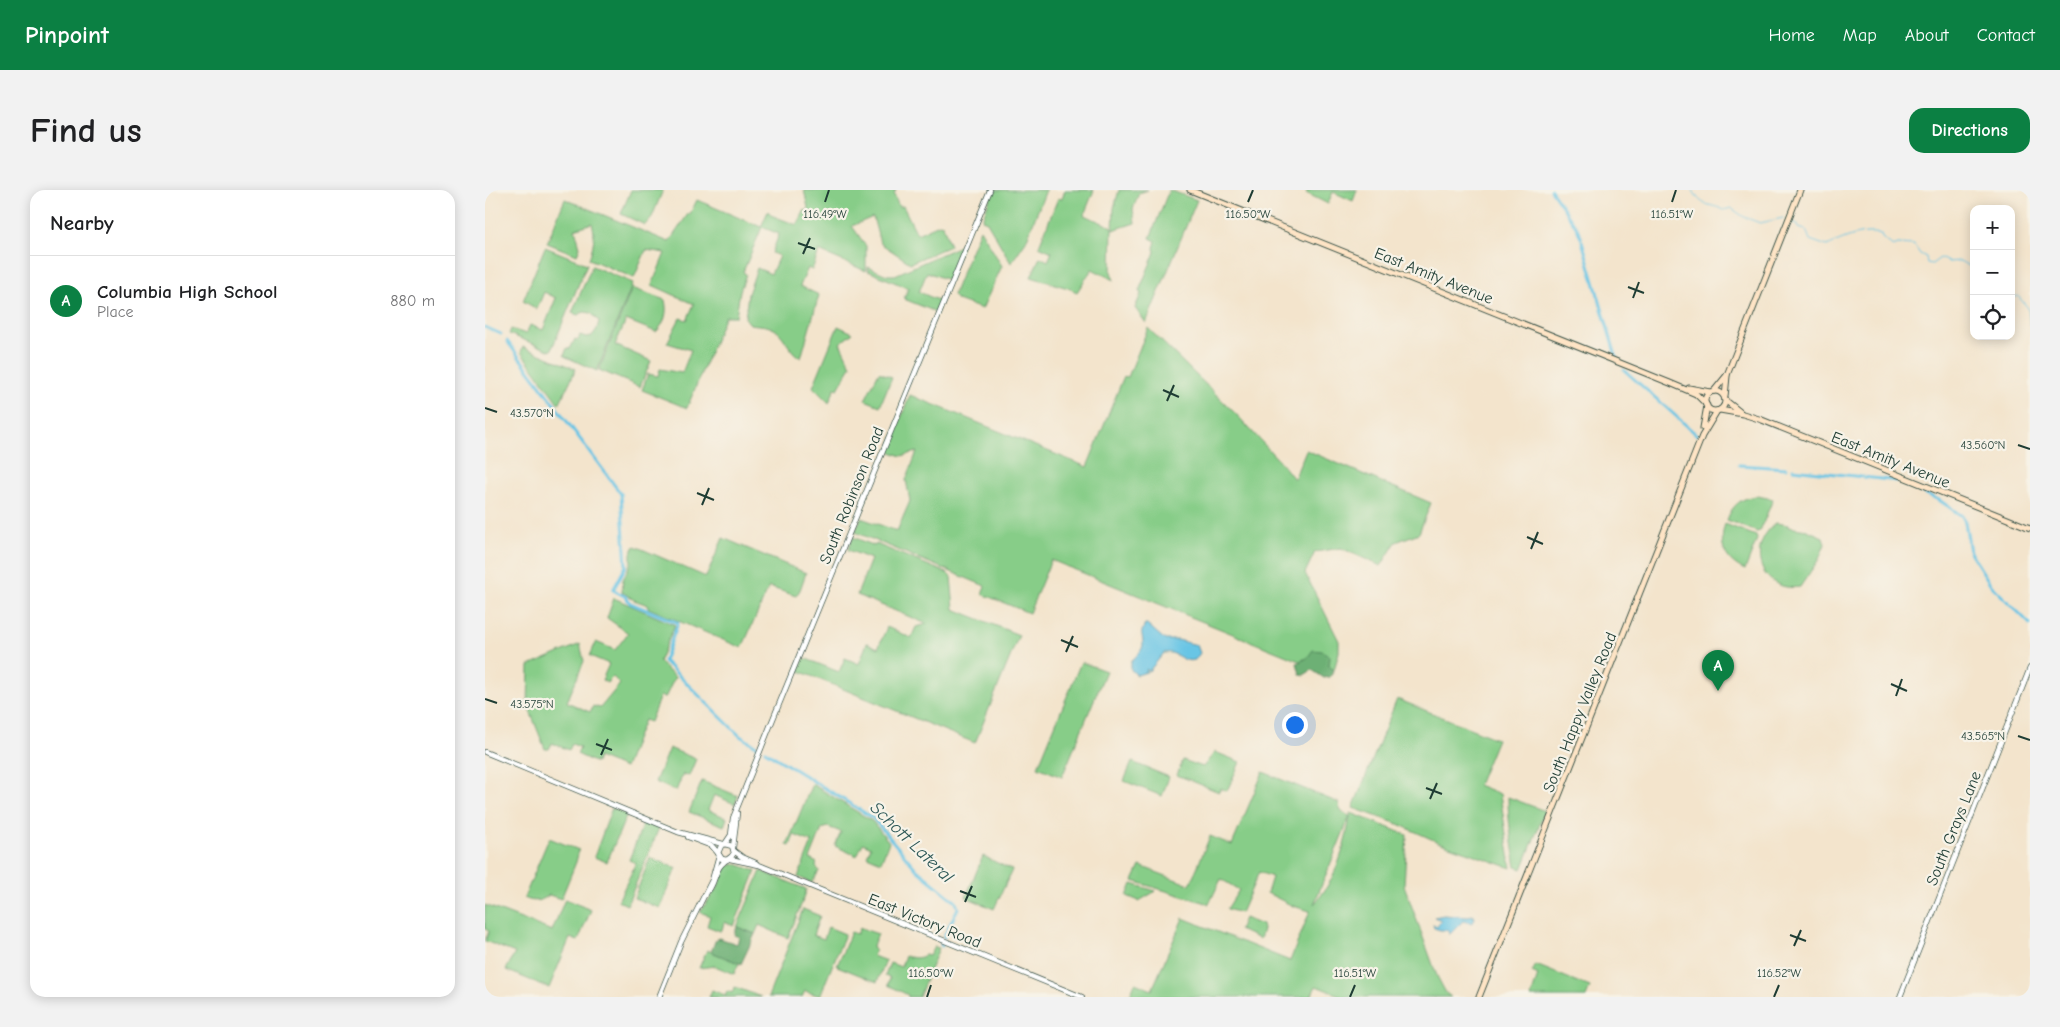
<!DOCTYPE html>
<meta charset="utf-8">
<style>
body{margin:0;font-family:"Comic Neue",sans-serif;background:#f2f2f2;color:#202124}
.controls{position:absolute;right:15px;top:15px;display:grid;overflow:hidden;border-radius:10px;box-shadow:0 2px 12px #0003}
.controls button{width:45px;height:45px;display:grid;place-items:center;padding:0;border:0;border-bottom:1px solid #e0e0e0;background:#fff;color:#202124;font:25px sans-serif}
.you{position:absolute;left:809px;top:534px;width:18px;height:18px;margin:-12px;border:4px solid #fff;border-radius:50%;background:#1a73e8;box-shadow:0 0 0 8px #1a73e833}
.badge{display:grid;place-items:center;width:32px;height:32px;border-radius:50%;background:#0b8043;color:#fff;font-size:16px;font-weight:700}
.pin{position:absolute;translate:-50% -41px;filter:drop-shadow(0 1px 2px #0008)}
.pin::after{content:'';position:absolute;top:26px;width:18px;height:15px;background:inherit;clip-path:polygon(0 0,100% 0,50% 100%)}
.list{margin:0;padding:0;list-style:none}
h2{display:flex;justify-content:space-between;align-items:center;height:65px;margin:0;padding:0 20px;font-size:21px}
h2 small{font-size:16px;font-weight:400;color:#757577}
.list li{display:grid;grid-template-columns:32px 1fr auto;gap:15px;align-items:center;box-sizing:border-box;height:90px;padding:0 20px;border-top:1px solid #e0e0e0}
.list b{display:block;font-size:19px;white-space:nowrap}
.list p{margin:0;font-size:16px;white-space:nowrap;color:#757577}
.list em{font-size:16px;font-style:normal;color:#757577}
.icon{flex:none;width:28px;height:28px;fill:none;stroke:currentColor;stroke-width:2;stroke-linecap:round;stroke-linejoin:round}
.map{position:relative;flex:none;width:1545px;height:807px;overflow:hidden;border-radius:15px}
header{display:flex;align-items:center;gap:30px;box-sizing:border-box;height:70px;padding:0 25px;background:#0b8043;color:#fff}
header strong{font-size:24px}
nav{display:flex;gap:28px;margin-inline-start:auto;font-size:18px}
.intro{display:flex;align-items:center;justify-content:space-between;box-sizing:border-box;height:120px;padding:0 30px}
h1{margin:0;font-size:35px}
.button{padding:12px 22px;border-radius:15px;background:#0b8043;color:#fff;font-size:18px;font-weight:700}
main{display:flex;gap:30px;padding:0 30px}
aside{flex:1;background:#fff;border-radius:15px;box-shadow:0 2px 12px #0003}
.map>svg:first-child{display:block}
.green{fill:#87cd88;stroke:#53855e;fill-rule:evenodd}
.forest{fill:#6db074;stroke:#467654}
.water{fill:#67c5e5;stroke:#43818c}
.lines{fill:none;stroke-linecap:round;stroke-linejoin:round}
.stream{stroke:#67c5e5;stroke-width:1}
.canal{stroke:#67c5e5;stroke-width:3}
.tertiary-casing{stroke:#3f564b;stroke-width:6}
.secondary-casing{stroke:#3f564b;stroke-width:7}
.tertiary{stroke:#fff;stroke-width:4.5}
.secondary{stroke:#fee4c5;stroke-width:5}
.ticks{fill:none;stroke:#1f3d34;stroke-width:2}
.labels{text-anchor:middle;stroke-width:4.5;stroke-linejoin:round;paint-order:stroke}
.street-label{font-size:16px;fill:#1f3d34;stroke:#f7f3e8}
.water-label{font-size:18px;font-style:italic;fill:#2d5857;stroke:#f7f3e8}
.ticks-label{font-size:12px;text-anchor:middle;fill:#1f3d34;stroke:#f7f3e8;stroke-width:4.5;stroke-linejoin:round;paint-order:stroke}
</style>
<header>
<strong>Pinpoint</strong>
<nav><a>Home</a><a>Map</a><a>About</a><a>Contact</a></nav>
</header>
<div class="intro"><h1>Find us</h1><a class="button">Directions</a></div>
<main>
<aside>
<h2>Nearby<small></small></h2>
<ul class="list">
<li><span class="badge">A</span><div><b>Columbia High School</b><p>Place</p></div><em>880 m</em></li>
</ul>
</aside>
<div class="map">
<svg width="1545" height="807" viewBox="0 0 1545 807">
<rect width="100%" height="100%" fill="#f7f3e8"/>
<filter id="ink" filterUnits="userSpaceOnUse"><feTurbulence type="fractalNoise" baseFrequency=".02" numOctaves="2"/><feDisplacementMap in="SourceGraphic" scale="10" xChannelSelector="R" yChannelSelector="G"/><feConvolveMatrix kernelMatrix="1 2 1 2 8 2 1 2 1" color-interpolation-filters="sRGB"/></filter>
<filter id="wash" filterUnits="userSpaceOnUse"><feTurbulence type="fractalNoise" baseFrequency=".0096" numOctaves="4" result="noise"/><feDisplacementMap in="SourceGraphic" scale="20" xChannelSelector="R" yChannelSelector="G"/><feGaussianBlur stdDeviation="1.12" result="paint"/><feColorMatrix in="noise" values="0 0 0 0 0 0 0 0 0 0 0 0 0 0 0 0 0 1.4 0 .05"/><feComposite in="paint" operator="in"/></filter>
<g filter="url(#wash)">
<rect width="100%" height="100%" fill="#f3e4cc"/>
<!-- green -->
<g class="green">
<path d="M146,0H178L167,27L160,35L136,24Z"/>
<path d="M319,0H411L409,5L414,17L418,16L432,44L454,34L458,35L465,56L425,73L395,53L388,27L367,36L381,56V81L334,61L327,80L323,78L315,96L334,105L316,168C302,161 300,142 285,137C279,135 271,135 265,134L260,128L263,104L272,78L286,84L294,66L287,63L294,44L277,37L258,82L261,84L255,101L251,126H240L202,218L157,200L163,184L173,186L175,179L197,183L206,160L182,153L195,128L202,130L209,114L167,95L180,63L161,60L149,88L104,69C108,57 111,45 107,33L90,39L95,57L92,65L62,53L80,9L184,52L203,24H205L212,10L276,37L283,21L288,26L312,35L320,20L324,22Z"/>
<path d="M508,0H561L541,51L526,73L502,32L497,30Z"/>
<path d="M580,0H609L599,25L627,37L626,82L629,90L607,79L592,102L583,98L546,87L555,67L563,71L567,62L554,56L573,8L577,9Z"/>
<path d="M634,0H663L654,3L648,19L650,33L628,40L629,18Z"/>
<path d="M684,0L712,10L661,133L650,118L656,104L654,101L670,62L669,58L671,51L665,48Z"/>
<path d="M822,0H872L868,11L848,2L843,14L821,3Z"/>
<path d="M495,39L517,76L497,119L472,110L468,105Z"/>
<path d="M475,56H477L463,90L442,82L434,102L455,111L451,122L419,109L423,98L383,81V77L402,85H410Z"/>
<path d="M60,57L102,74L66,161L24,144L26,139L41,144L45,135L58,140L71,108L59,102L52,119L38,111Z"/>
<path d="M107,76L148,93L112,181L79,166L82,158L85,159L90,149L93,150L95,145L101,147L107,146L112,139L114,131L106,123L99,122L93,125L87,123Z"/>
<path d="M147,98L180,110C183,123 180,133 171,142L141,130L130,155L166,171L155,197L114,180Z"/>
<path d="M353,136L368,143L355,153L366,176L353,199L350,198L344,213L328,197Z"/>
<path d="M663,138L751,224L798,275L809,289L821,260L946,313L934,343L911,352L896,376L856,358L830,362L820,383L854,451V462L849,480L822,468L814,471L566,370L544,423L497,404L500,396L370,342L376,328L412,341L425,311L421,290L432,262L417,266L403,261L425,205L602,277L639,186L643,187Z"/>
<path d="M38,157L91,179L74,214L36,162Z"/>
<path d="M394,182L407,187L395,216L380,210Z"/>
<path d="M1272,306L1288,309L1275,341L1272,342L1242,330C1247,315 1257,307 1272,306Z"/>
<path d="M1291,333L1303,335V337L1322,340L1338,347L1340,354L1334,369L1315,397C1275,403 1260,357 1291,333Z"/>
<path d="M1240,334L1271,346L1272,349L1260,380C1240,371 1233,355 1240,334Z"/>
<path d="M368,347L390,356L391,354L462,383L466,387L469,419L534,445L490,553L314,481L319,468L354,482L360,468L374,474L382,453L393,458L402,437L426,448L431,437L442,434L372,405L386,369L363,360Z"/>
<path d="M238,348L321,383L315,400L311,406L284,397L257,458L163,418V415L149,410L137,402L138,390L146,372V363L150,356L221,387Z"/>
<path d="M129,408L190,435L174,472L190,487L180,508L175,506L165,532L159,530L140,578L113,567L111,573L92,564L95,557L87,554L84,560L67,553L64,559H60L43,516L44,476L95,454L99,471L82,512L105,522L108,516L115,518L135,494L128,487L122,493L117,490L124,474L105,466L111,452L130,460L143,443L122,428Z"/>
<path d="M596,472L621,481L577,587L553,577Z"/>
<path d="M912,509L1012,549L993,595L1015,604L1026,678L953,652L913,634L868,618Z"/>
<path d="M184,558L211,569L204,586L198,584L191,601L170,592Z"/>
<path d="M730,562L755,572L742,601L736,598L734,602L692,585L698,570L718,577Z"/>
<path d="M647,572L684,587L677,606L639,591Z"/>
<path d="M778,582L854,613C854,621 857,623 865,626L866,623L922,645L919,695L952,786L961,803L966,807H854V805L831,796L826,807H644L650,793L667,800L698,728L805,771L825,721L808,716L782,703L787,687L774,682L756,723L742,719L754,700L736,689L724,714L648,691L655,676L705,695L725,646L747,655ZM865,626C860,658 851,690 829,714Z"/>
<path d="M217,591L253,606L250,614L229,605L223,620L242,628L239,636L204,622Z"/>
<path d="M327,594L387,631L404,652L396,672L382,666L386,657L378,653L372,666L350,656L356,642L343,637L337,639L325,669L332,673L331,676L334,681L327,693L313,687L327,652L309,645L305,656L302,655Z"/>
<path d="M1023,607L1060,621L1037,679L1031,677C1027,653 1023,631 1023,607Z"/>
<path d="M127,618L142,624L122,672L109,667Z"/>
<path d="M159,632L174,638L142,715L133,711L151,673L144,670Z"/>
<path d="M64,648L94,660L91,672L76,709L64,705C57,711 49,713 39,708Z"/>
<path d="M498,666L527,680L509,719L481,707Z"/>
<path d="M165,668L191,678L175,718L149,708Z"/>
<path d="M251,674L271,681L249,736L239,732L237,740L235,741L222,736L225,726L215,722L232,698L242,676Z"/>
<path d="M276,681L321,699L320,705L303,748L274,735L270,744L252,737Z"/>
<path d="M647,694L671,701L654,711L642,706Z"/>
<path d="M80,709L106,720L93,751L85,748L64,798L21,780L30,763L0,751L4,741L0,739V715L67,741Z"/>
<path d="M318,719L335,726L328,745L339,749L343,737L360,744L335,806L320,801L317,807H283Z"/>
<path d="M759,728L777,735L778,739L775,749L754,740Z"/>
<path d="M375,738L393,744L387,758L390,760L388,766L401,771L392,792L352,776L366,742L372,744Z"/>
<path d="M449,757L454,758L434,807H423V805L403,795L405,788L400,786L405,773L416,777L420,766C426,768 435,769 440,765L444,766Z"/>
<path d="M222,760L254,773L249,784L230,776L214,778Z"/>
<path d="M1051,775L1105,797L1101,807H1046L1053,785L1047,782Z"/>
<path d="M250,797L276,807H224L227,800L240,805L242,801L247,803Z"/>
</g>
<!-- forest -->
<g class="forest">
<path d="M828,460L837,461L845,466L844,476L849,480L845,487L839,488L827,480L819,485L815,484L812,473L822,468Z"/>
<path d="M252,737L270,744L256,774L226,762L231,749L234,748L252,754L254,747L249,745Z"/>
</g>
<!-- water -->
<g class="water">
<path d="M660,434H662L680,450H693L712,455L715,463L710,470C697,474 692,460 679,463L664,481L661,479L662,482L652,485L646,480V471C650,467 658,461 658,454C658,443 654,447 660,434Z"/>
<path d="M959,725L984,727L986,725L990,727L989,731L986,733L978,731L964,745V740H955L949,738L948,734L952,736L956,730L949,727Z"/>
</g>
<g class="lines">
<!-- stream -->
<g class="stream">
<path d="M1208,0C1216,18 1225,13 1239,20L1246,18L1259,27L1275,33L1298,28"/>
<path d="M1306,33H1311L1313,38L1321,40L1325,50L1342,56C1360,48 1376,40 1396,44L1397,48L1408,56L1413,54L1429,55L1435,64L1441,67L1442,73L1447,74L1455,68L1463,72L1475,71L1489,79"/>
<path d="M1526,108L1533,106L1543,118L1545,135"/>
</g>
<!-- canal -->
<g class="canal">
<path d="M1066,0L1092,38L1096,48"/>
<path d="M1097,51L1131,166"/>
<path d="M0,137L16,144"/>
<path d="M22,151L136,304L141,376L128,400L141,407L145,413L193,433L179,471L255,546L273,557"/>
<path d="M1139,180L1212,245"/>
<path d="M1254,275L1301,278"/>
<path d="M1308,279L1413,291"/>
<path d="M1421,295L1454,310L1477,326L1480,332L1485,362L1506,395L1545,434"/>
<path d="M280,561L388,628L432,680L471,712L473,718L459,747"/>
<path d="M456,754L457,756"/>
</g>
</g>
</g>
<g filter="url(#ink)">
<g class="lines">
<defs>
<g id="tertiary">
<path d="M0,562L193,642L238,654"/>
<path d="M203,647L227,656L233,663"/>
<path d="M240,654L246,645L248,628L288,529L505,0"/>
<path d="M248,658L252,623"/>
<path d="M249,661L257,667L271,673"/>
<path d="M245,669L274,675L597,807"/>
<path d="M224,700C230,692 230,681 237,674C241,669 246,669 249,663L247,656L240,654L236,656L233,663L237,669L242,670"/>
<path d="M174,807L196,752L227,690L234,665"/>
<path d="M1415,807L1545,478"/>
</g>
<g id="secondary">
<path d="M705,0L1185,193L1211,204L1221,214"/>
<path d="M1204,198L1225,202"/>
<circle cx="1230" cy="211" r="10"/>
<path d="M1229,201L1242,185L1315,0"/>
<path d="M1240,207L1242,186"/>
<path d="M1240,210L1255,222"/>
<path d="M1235,220L1258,224L1277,230L1545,338"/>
<path d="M1218,238L1222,216"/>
<path d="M994,807L1217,246L1232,221"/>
</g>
</defs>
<!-- tertiary casing -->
<use href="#tertiary" class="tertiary-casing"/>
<!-- secondary casing -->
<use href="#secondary" class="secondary-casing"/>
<!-- tertiary -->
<use href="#tertiary" class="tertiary"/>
<!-- secondary -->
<use href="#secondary" class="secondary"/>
</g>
</g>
<!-- ticks -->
<path class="ticks" d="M340,12L344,0M763,12L768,0M1187,12L1191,0M313,53L330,59M318,64L325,48M1143,97L1159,103M1148,108L1154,92M678,200L694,207M682,211L689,195M0,218L12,222M1533,255L1545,259M212,303L229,310M217,315L224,298M1042,347L1058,354M1046,359L1053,342M576,450L593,457M581,462L588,446M1406,494L1422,501M1411,506L1417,489M0,509L12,513M1533,546L1545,550M111,554L127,560M116,565L123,549M941,598L957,604M945,609L952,593M475,701L491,707M480,712L487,696M1305,745L1321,751M1309,756L1316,740M442,807L446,795M865,807L870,795M1289,807L1294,795"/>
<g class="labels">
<!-- street labels -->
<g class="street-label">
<text transform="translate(949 85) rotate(22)" y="6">East Amity Avenue</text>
<text transform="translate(1406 269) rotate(22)" y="6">East Amity Avenue</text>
<text transform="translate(366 305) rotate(-68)" y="6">South Robinson Road</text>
<text transform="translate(1094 522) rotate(-68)" y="6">South Happy Valley Road</text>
<text transform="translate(1468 638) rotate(-68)" y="6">South Grays Lane</text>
<text transform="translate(440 730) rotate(22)" y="6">East Victory Road</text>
</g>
<!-- water labels -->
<g class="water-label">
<text transform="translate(427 652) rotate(44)" y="6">Schott Lateral</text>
</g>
</g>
<g class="ticks-label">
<text x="340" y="28">116.49°W</text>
<text x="1187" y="28">116.51°W</text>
<text x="763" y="28">116.50°W</text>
<text x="47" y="227">43.570°N</text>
<text x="1498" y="259">43.560°N</text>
<text x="47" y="518">43.575°N</text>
<text x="1498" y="550">43.565°N</text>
<text x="446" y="787">116.50°W</text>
<text x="870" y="787">116.51°W</text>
<text x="1294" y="787">116.52°W</text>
</g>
</svg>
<div class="controls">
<button>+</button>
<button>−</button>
<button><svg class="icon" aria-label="locate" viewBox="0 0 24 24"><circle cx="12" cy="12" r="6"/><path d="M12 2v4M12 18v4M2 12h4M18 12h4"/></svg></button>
</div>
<div class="you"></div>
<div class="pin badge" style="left:1233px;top:501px">A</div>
</div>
</main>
